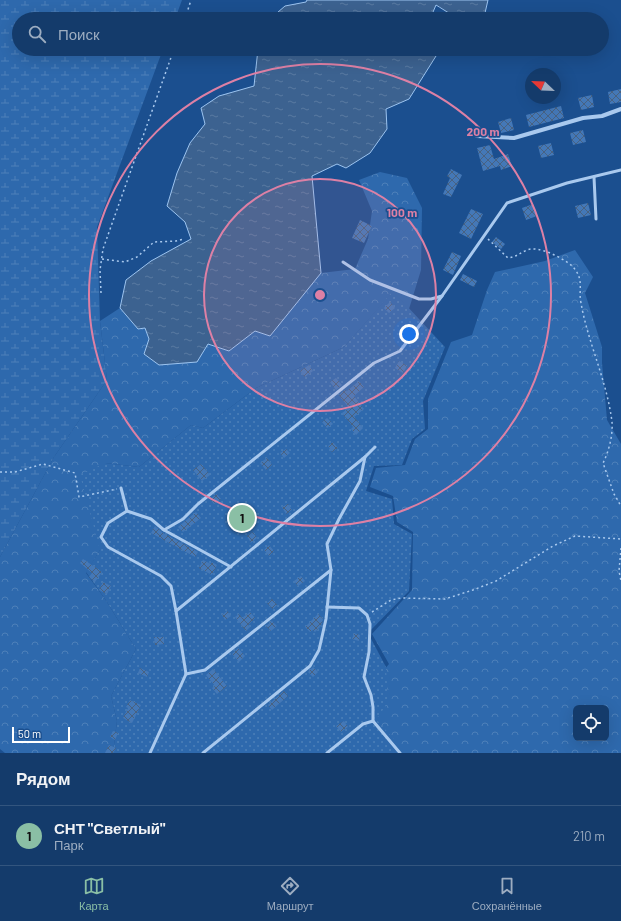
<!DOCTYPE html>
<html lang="ru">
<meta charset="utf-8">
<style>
body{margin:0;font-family:Barlow,sans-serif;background:#214673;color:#f1f3f6}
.controls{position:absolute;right:12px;bottom:12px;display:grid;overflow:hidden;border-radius:6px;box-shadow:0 4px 16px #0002}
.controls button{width:36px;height:36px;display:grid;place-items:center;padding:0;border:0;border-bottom:1px solid #33557e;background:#143b6b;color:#f1f3f6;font:20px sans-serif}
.compass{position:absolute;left:525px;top:68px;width:36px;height:36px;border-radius:50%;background:#143b6b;box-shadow:0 4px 16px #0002;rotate:293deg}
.scale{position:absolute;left:12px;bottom:10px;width:58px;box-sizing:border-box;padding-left:4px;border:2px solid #fff;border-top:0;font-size:11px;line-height:14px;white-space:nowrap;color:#fff;-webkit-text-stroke:3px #1b4f8f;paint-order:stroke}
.you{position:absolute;left:409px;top:334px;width:14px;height:14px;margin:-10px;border:3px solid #fff;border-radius:50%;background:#1a73e8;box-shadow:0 0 0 6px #1a73e833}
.badge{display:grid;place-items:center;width:26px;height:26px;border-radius:50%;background:#8abfa5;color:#111;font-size:13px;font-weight:700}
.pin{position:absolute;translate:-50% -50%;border:2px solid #fff;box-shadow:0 1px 4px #0006}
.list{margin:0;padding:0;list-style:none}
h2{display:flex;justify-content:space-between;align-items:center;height:52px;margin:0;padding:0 16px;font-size:17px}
h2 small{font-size:13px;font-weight:400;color:#9dadc1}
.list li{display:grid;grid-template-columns:26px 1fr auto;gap:12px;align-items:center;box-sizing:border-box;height:60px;padding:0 16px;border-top:1px solid #33557e}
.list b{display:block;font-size:15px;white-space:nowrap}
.list p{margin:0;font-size:13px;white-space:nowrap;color:#9dadc1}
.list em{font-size:13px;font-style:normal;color:#9dadc1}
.icon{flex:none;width:22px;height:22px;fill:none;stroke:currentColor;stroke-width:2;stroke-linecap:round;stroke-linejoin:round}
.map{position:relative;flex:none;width:621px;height:753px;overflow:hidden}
.search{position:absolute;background:#143b6b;box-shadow:0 4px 16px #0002;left:12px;right:12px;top:12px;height:44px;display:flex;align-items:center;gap:10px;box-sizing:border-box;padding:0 14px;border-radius:22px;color:#9dadc1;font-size:15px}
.sheet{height:112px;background:#143b6b}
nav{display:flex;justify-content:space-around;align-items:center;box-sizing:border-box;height:56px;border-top:1px solid #33557e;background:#143b6b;font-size:11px;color:#9dadc1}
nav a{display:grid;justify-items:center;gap:2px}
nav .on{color:#8abfa5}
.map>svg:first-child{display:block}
.forest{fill:url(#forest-crowns);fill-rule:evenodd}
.wetland{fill:url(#wetland-marsh)}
.garden{fill:url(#garden-dots)}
.water{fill:url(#water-ripples);stroke:#9cc4f0}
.building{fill:url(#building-cross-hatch)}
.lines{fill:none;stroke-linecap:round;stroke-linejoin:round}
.path{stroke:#a9c9ee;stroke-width:1.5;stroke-dasharray:2 3;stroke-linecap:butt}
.service{stroke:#a9c9ee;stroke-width:3}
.minor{stroke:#a9c9ee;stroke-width:4}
.ring{fill:none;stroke:#dd80a5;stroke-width:2}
.centre{fill:#dd80a5;stroke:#1b4f8f;stroke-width:2}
.ring-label{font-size:12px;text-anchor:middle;font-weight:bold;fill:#dd80a5;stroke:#1b4f8f;stroke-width:3.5;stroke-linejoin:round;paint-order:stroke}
</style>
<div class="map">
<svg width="621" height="753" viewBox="0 0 621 753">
<defs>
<pattern id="forest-crowns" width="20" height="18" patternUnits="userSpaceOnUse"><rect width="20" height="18" fill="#2e69ad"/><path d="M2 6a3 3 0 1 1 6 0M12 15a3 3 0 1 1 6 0" fill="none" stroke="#4d80b9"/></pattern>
<pattern id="wetland-marsh" width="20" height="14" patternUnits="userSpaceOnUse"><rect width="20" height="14" fill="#2e69ad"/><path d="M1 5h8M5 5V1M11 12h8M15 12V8" fill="none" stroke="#4d80b9"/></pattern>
<pattern id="garden-dots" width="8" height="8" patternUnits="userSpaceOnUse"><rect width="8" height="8" fill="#2e69ad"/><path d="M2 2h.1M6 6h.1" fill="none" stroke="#4d80b9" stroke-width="1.8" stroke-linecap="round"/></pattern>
<pattern id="water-ripples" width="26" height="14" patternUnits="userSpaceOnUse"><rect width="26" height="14" fill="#3c6290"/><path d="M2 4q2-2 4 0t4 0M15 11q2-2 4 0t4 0" fill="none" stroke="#597aa1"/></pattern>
<pattern id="building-cross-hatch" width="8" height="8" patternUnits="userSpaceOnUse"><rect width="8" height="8" fill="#4478b7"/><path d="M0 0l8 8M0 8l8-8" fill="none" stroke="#486282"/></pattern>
</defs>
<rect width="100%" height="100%" fill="#1b4f8f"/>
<!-- forest -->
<g class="forest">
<path d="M380,172L407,178L422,208L421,270L409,309L393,292L344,347L256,388L203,428L191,425L139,467L105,463L100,550L86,573L105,599L136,649L111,696L117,721L113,753H5L0,749V557L54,457L107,380L100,321L120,308L138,329L145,328L149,339L208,344L229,351L255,331L270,336L321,273L355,269L368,239L372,211L359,180Z"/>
<path d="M575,250L593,277L585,293L602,347V363L607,420L621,444V753H401L359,700L389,664L372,634L412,590L413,532L397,522L393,496L370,487L376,468L405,465L415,439L428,429V399L451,342L472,335L487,290L495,272L545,261ZM576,708H606V738H576Z"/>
</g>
<!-- wetland -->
<path class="wetland" d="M0,0H182L175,19H19V49H163L97,227L100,321L107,380L54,457L0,557Z"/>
<!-- garden -->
<path class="garden" d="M393,291L445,347L423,401L425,429L412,439L402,465L374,466L366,491L392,499L394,524L412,534L409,591L368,633L386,667L388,703L376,719L406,753H113L117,721L111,696L136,649L105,599L86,572L100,550L80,475L105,463L139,467L191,425L203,428L256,388L344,347Z"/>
<!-- water -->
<g class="water">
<path d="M307,0H488L485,13C463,26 456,17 436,5L430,19H270L285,6L306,2Z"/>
<path d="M258,49H435L436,56L409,99L386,109L387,129L370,153L346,168L337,164L312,176L321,273L270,336L255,331L229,351L208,344L197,362L159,365L144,354L149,339L145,328L138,329L120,308L126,280L151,261L191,239L185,222L167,206L177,173L190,143L205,124L201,108L219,96L254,86Z"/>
</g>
<!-- building -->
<g class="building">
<path d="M621,89V102L610,104L608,92Z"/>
<path d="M592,95L594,107L581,110L578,98Z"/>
<path d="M561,106L564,118L529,127L526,115Z"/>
<path d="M511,118L514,130L501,133L498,122Z"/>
<path d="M583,130L586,142L573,145L570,133Z"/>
<path d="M551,143L554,155L541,158L538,146Z"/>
<path d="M490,145L494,159L508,154L512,166L501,170L500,166L483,171L477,148Z"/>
<path d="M451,169L462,175L451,197L443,194L450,178L447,176Z"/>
<path d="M588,203L591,215L578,218L575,206Z"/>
<path d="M533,204L537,216L526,220L522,208Z"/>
<path d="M471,209L483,214L471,239L459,233Z"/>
<path d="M360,220L372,226L364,243L352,238Z"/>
<path d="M496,237L505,244L501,249L492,242Z"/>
<path d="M452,252L461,256L453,275L443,270Z"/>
<path d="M463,274L477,281L474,287L460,280Z"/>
<path d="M390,302L395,308L389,313L384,308Z"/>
<path d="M399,361L407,366L403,373L395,368Z"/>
<path d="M309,365L313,371L305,377L300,371Z"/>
<path d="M336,378L342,385L336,390L330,382Z"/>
<path d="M359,381L364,387L354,396L364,409L354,417L363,428L356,435L351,429L353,427L342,413L349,408L339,395L345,390L347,391Z"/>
<path d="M327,418L333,424L327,428L322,422Z"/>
<path d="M333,442L338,448L332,452L328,446Z"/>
<path d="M286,449L290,453L284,458L280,453Z"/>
<path d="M267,458L272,465L266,470L260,463Z"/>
<path d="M201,464L210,475L202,481L193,470Z"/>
<path d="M217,494L221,499L214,504L210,499Z"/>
<path d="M288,504L292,510L286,514L282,507Z"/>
<path d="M196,512L201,518L183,532L178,527Z"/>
<path d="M155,526L163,533L198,552L195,557L151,533Z"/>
<path d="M253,532L257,538L251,543L247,536Z"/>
<path d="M269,545L274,551L269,556L264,550Z"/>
<path d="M83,559L102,572L95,582L89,577L92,573L80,563Z"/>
<path d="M203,560L211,564L212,562L217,565L212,575L199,568Z"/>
<path d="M301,576L305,581L298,586L294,581Z"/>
<path d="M103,582L111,586L107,594L99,590Z"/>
<path d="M272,599L277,605L273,609L267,603Z"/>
<path d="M227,611L231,616L225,620L222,615Z"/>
<path d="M250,612L255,618L248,625L250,627L246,631L235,617L239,614L242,618Z"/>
<path d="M318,614L323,619L321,626L315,632L313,630L310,632L305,627Z"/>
<path d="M272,621L277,626L271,631L266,626Z"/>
<path d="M354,633L360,635L359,641L352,639Z"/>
<path d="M154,637H164V644L155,645Z"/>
<path d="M238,648L245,656L239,662L232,654Z"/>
<path d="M313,667L318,672L313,677L308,672Z"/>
<path d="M140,668L149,672L147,677L138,673Z"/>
<path d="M213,669L227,686L217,694L212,688L215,686L206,675Z"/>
<path d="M284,691L288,696L272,710L268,705Z"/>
<path d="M130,700L141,705L132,723L123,718L128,708L126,707Z"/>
<path d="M344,721L348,727L341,732L336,726Z"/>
<path d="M113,731L118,733L115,740L110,737Z"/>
<path d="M109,745L116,748L113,753H105Z"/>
</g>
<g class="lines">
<!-- path -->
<g class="path">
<path d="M185,19L191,0"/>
<path d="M488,239L508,258C516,257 520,253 527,250C538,245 563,258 572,266C585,279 578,289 581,303C588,343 607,381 612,422C613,435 609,451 603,463L614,494L621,506"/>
<path d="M102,259L125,262L137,257L154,242L176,241L184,239"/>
<path d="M101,293L100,270L103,249L174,49"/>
<path d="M0,472H15L43,464L75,473L79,497L117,489"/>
<path d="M621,548L619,571L621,581"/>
<path d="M372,612L391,600L401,598L445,599L473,590L496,581L553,546L575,536L621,539"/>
</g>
<!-- service -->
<g class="service">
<path d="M594,177L596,219"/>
<path d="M343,262L370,280L419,299H431L442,296L507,203L567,183L621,170"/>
<path d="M121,488L127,511"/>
<path d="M164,530L183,519L198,504L374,363L400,351L442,296"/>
<path d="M327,607L359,608L367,615L370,624L369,652L364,677L371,695L373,707V721"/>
<path d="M176,611L365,457L375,447"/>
<path d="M186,674L205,670L331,570"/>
<path d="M150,753L186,674L176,611L171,586L161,576L108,547L101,537L108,523L127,511L151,519L164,530L231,567"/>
<path d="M203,753L310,666L319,650L326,619L331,570L327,544L339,519L360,481L365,457"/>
<path d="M327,753L363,724L373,721L400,753"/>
</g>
<!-- minor -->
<path class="minor" d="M477,136L514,138L583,118L602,116L621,109"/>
</g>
<!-- distance rings -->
<circle cx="320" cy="295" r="116" fill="#dd80a5" fill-opacity=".12"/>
<g class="ring">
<circle cx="320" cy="295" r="116"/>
<circle cx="320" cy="295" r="231"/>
</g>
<circle cx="320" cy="295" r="6" class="centre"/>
<g class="ring-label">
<text x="483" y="136">200 m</text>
<text x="402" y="217">100 m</text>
</g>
</svg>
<div class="controls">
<button><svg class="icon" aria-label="locate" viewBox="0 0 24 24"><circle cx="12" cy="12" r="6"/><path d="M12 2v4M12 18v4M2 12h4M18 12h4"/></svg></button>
</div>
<svg class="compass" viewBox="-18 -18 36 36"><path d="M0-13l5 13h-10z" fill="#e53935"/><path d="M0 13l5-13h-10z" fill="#9dadc1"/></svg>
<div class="scale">50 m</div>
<div class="you"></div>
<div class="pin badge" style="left:242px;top:518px">1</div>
<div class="search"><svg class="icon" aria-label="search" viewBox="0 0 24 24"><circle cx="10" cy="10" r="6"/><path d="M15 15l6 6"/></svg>Поиск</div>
</div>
<section class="sheet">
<h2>Рядом<small></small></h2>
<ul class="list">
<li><span class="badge">1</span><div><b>СНТ &quot;Светлый&quot;</b><p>Парк</p></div><em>210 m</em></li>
</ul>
</section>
<nav>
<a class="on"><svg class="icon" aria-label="map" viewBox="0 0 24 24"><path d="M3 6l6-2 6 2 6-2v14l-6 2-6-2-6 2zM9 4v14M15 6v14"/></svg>Карта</a>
<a><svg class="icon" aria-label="directions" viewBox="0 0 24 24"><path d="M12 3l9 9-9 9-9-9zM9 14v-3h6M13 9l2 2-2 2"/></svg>Маршрут</a>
<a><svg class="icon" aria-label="saved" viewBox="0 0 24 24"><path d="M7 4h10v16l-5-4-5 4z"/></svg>Сохранённые</a>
</nav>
